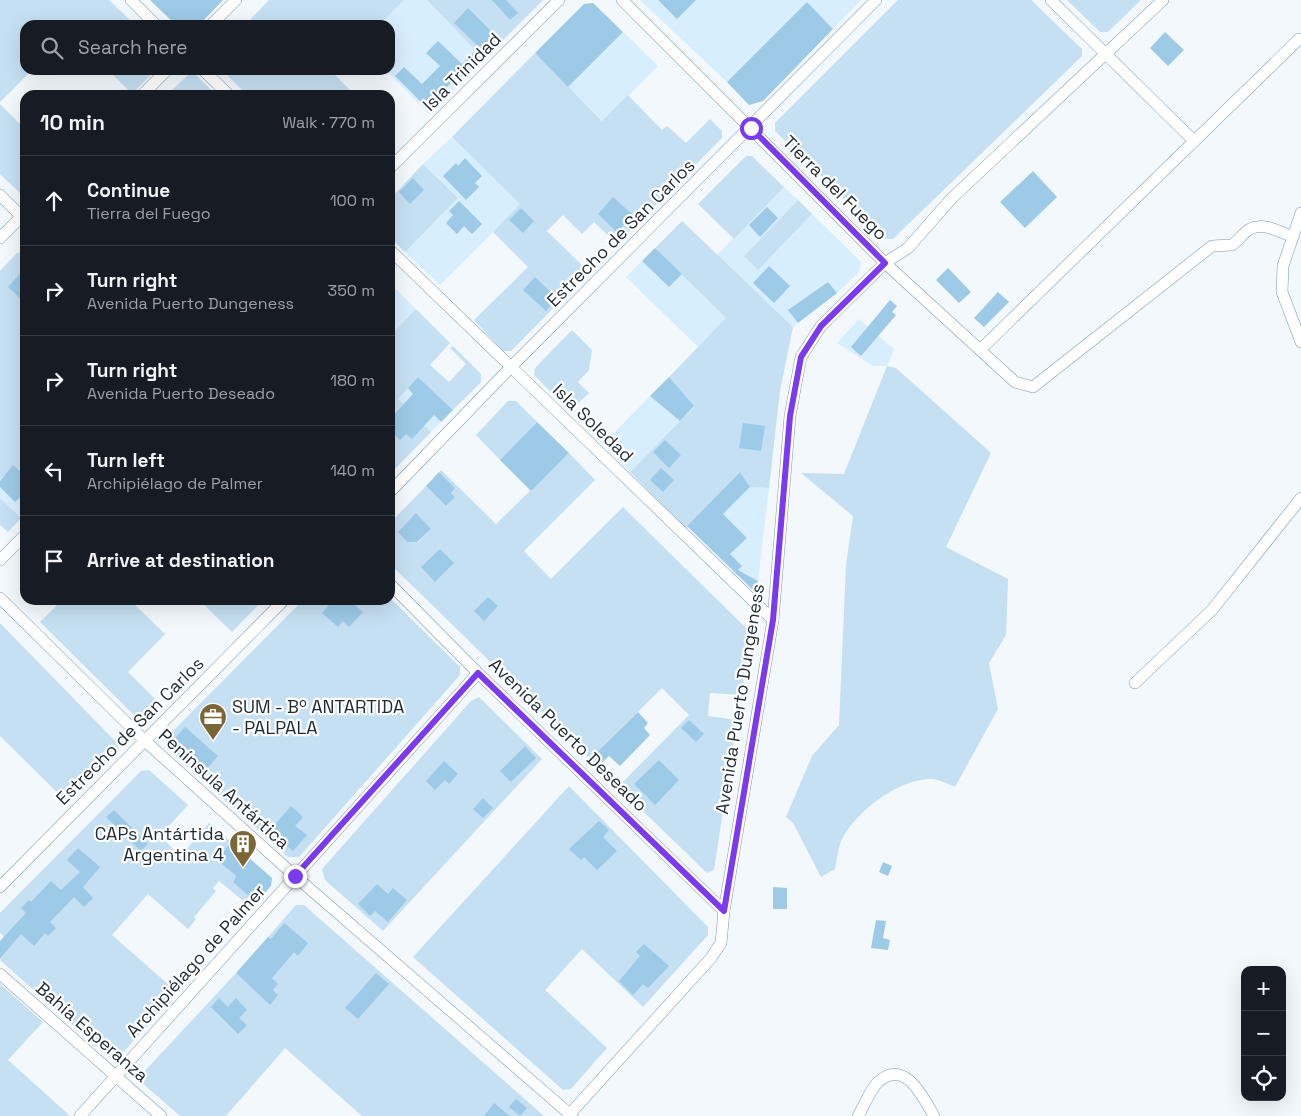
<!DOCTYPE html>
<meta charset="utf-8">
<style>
body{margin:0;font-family:"Space Grotesk",sans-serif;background:#242831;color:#f1f3f6}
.controls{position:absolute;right:15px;bottom:15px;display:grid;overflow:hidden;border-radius:10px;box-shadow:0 5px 20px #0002}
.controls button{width:45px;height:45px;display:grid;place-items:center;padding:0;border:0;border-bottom:1px solid #363941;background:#171b24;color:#f1f3f6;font:25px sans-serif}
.stop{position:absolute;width:15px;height:15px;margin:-11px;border:4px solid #7c3aed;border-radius:50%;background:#fff}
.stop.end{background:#7c3aed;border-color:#fff;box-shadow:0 1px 5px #0008}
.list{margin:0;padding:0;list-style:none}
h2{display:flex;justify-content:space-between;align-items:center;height:65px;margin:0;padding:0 20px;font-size:21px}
h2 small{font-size:16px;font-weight:400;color:#9ea1a6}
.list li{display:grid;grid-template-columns:32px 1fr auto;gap:15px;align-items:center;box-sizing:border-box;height:90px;padding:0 20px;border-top:1px solid #363941}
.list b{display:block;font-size:19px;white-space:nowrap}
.list p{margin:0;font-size:16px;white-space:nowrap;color:#9ea1a6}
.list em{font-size:16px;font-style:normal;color:#9ea1a6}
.icon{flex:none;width:28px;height:28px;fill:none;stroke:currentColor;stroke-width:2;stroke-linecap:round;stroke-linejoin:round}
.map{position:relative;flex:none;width:1301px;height:1116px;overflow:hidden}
.search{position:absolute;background:#171b24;box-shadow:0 5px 20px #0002;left:20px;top:20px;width:375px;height:55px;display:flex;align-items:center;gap:12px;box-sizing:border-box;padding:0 18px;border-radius:15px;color:#9ea1a6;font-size:19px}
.panel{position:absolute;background:#171b24;box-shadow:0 5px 20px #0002;left:20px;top:90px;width:375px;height:515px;border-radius:15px}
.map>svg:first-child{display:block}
.built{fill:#d7eefe}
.green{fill:#c5e0f2;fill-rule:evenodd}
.building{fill:#9dcae7}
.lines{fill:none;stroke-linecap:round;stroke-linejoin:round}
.street-casing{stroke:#7b99ac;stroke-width:12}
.street{stroke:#fff;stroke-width:11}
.route{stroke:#7c3aed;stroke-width:6}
.labels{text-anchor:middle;stroke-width:4.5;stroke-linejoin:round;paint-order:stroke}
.street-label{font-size:18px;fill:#1f2b33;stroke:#fff}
.poi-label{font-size:18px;fill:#1f2b33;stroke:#fff;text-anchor:start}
</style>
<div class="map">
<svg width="1301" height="1116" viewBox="0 0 1301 1116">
<rect width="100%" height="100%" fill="#f2f8fc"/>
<!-- built -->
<g class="built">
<path d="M404,0H427L484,59L429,114L386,70H390V25H379Z"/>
<path d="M640,0H861L833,29L807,2L727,82Z"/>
<path d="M623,32L658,66L603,121L568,87Z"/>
<path d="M452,137L521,204L440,285L405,252L458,198L423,164Z"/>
<path d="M784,187L798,200L744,256L758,269L812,214L861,262L859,272L837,293L828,282L789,310L798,323L793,327L717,255Z"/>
<path d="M642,261L669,287L682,274L727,318L698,347L626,277Z"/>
<path d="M392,285L416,309L390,336V288Z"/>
<path d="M859,319L894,349L887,366H873L837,343Z"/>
<path d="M408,388L441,422L431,432L398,399Z"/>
<path d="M650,396L680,421L630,472L603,444Z"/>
<path d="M4,474L25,495V514L21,518L0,498V479Z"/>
<path d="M750,487L769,488L758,581L744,573L740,576L738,573L735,576L732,572L742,566L730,554L747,538L723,514Z"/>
</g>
<!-- green -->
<g class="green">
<path d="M0,0H109L135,25H25V70H32L0,102Z"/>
<path d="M269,0H404L379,25H245Z"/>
<path d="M427,0H543L484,59Z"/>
<path d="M898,0H1031L1082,49V56L893,239H886L775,131V123Z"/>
<path d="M1067,0H1141L1108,32H1100Z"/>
<path d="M535,53L602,121L628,95L662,130L667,126L686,143L710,119L722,131V138L617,244L594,222L582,234L563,215L547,231L589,272L511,351H503L474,320L528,267L493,232L520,204L452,137Z"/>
<path d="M108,70H155L132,94Z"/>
<path d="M222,70H336L333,73L355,95H247Z"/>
<path d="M195,74L216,95H167L188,75Z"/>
<path d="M0,104L25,129V196L22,195L0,174Z"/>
<path d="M746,156H752L784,187L734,239L698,204Z"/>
<path d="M423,164L458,198L405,252L390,237V199Z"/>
<path d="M798,200L812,214L758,270L744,256Z"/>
<path d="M682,221L793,327L780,391L769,488L750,487L740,472L685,528L630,472L694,407L669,377L726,318L655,248Z"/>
<path d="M23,252L25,253V495L4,475L0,479V271L17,253Z"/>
<path d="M416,309L450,343L430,365L449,382L466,364L450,348L453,346L481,374V382L453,410L418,377L398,399L431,432L390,474V336Z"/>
<path d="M572,330L592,350L589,370L578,382L589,393L570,411L534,375L535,368Z"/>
<path d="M887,366L896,368L991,453L946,547L1008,579L1006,635L989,663L998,709L955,787C948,784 940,780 933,779C901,777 856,811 842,839C838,848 837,860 835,869L821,877L793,823L786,817L812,756L839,725L846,565L853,516L801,473L844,474Z"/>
<path d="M508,401H516L537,422L500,460L476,435Z"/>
<path d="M569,453L595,480L524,551L551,579L623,507L751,633L741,695L710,693L708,716L737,720L714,870L707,873L618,787L689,715L662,688L590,759L390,564V523L426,486L446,506L455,497L451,493L455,488L439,472L441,470L496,524ZM416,514L431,529L418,542H407L398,532Z"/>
<path d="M0,498L21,518L8,532L0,525Z"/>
<path d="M390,598L460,667V675L299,857H288L166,747V738L303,600H390Z"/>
<path d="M62,600H130L165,634L128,672L161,705L147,720H139L40,622Z"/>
<path d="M199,600H263L232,632Z"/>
<path d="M0,623L118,744V751L67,802L0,736Z"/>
<path d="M479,697L542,759L383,931L325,880L322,869L471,701Z"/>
<path d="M149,770L188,805L166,829L172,835L166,842L181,856L209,823L231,842L217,860L236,876L233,882L256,903L252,908L219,881L213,888L216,891L194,917L196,919L188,929L148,894L112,935L177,992L120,1056L109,1057L0,960L12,944L0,933V913L141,771Z"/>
<path d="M569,786L708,927V935L643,1007L582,949L545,990L607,1048L571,1089L563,1090L413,957Z"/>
<path d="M296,905H304L544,1116H362L285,1048L226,1116H180L141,1082V1075L236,973L270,1004L278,995L273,990L278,984L272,978L281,949L268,937Z"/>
<path d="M0,984L43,1022L8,1060L69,1115L68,1116H0Z"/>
</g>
<!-- building -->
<g class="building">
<path d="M150,0H223L199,25H176Z"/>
<path d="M492,0H506L518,13L510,20Z"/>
<path d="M658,0H696L677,19Z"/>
<path d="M807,2L833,29L763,101L749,105L727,82Z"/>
<path d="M593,3L623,32L568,87L535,53L584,4Z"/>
<path d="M468,8L495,35L481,49L454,23Z"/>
<path d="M1165,32L1184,50L1168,66L1150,48Z"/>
<path d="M438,41L462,64L474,52L481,59L456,83L454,80L436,98L439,101L429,110L395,76L404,67L422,84L440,66L426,53Z"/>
<path d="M465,158L482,176L475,183L479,187L466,200L443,176L456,163L458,166Z"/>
<path d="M1033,171L1057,197L1025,228L1000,202Z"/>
<path d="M413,178L424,190L410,204L399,192Z"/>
<path d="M613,197L633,215L617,232L598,214Z"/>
<path d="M459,201L482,224L472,234L464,226L457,234L446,223L453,215L449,211Z"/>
<path d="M767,207L778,218L760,237L749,225Z"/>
<path d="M521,208L534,221L523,233L509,220Z"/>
<path d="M655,248L682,274L669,287L642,261Z"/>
<path d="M769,266L790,286L774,303L753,283Z"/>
<path d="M25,268V303L8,287Z"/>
<path d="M948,268L971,292L959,303L936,280Z"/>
<path d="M535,277L557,298L546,311L523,290Z"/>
<path d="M828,282L837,293L798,323L788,310Z"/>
<path d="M998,292L1009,302L984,327L974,318Z"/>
<path d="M890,300L897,306L892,312L896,315L861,356L851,347Z"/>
<path d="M418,377L453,410L441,422L434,415L412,439L406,434L400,440L390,431V419L413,394L408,388Z"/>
<path d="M669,377L694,406L680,421L650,396Z"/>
<path d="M537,422L569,453L531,491L500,460Z"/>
<path d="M743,423L765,426L761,451L739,448Z"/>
<path d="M665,440L681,455L669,468L653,452Z"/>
<path d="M13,465L25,476V493L15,502L0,487V481Z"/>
<path d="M661,468L674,480L663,492L650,480Z"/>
<path d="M439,472L455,488L451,493L455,497L446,506L426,486Z"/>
<path d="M740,472L750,487L723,514L747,538L730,554L742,566L738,570L758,581L754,591L687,526Z"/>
<path d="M416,513L431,529L417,542H407L398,532Z"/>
<path d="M440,549L454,563L435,582L421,567Z"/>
<path d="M488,597L498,606L484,621L474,611Z"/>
<path d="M333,600H349L363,612L349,627L343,621L338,627L322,613Z"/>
<path d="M638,712L648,723L644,728L650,735L620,766L609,756L598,767L590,759Z"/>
<path d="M689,720L704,734L696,742L681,728Z"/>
<path d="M185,727L218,756L204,772L187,757L183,761L175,754L179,750L171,743Z"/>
<path d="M525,746L536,758L511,782L500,771Z"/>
<path d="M659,760L679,780L655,805L634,784Z"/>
<path d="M444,761L458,774L449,784L445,780L435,790L426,781Z"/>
<path d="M483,798L493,808L483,818L473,809Z"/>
<path d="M291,806L303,817L295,826L307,835L293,851L281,841L283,838L272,828Z"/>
<path d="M114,810L148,844L141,851L106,817Z"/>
<path d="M599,821L609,830L603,837L617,851L597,870L584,857L581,860L569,849Z"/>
<path d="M231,842L272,878L271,886L256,903L233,882L236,876L217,860Z"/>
<path d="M78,848L100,867L83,887L93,898L84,907L74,897L50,922L56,928L48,936L45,933L34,946L21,934L0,959V941L26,913L21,908L29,900L31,902L51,881L61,890L80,872L67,860Z"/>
<path d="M883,862L892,866L888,876L879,872Z"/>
<path d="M377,884L388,894L393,888L407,900L388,922L375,911L370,916L358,904Z"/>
<path d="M773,887L787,888V909H773Z"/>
<path d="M876,920L886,921L883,938L890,940L888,950L871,948Z"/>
<path d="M284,923L308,943L298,956L294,952L272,978L278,984L273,990L278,995L270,1005L236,973L268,937L271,939Z"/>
<path d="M644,944L669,966L648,988L643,984L633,995L619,981L640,956L636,952Z"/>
<path d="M376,973L389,984L358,1019L345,1008Z"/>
<path d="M219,998L228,1007L236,998L247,1010L239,1018L247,1025L238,1034L211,1007Z"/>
<path d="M516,1099L527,1108L520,1116L509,1107Z"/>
<path d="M494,1103L510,1116H484Z"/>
</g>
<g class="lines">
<defs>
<g id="street">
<path d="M131,0L156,25"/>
<path d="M622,0L885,263L1015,382L1033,387L1212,246L1232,245C1238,241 1243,233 1250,229C1264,222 1280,232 1293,237"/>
<path d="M1051,0L1194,141"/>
<path d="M211,25L236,0"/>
<path d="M203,70L229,95"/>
<path d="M142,95L167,70"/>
<path d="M390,168L559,0"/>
<path d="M0,195L25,220"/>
<path d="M1301,213L1283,266L1282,292L1301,342"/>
<path d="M0,238L25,213"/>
<path d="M390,250L773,620"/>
<path d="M980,350L1299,39"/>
<path d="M390,492L510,368L876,0"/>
<path d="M0,560L25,535"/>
<path d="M390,584L478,673L724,911"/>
<path d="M0,598L145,741L295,876L572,1116"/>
<path d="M1135,683L1212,610L1301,498"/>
<path d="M0,887L284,600"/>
<path d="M0,974L161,1116"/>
<path d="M80,1116L478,673"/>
<path d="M568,1116L711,958L721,943L724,911L773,620L790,416L801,357L821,326L885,263L908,248L951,199L1163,0"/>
<path d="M858,1116C864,1106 870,1090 878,1082C905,1058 923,1097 934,1116"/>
</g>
</defs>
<!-- street casing -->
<use href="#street" class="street-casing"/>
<!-- street -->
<use href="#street" class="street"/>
</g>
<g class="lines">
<!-- route -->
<path class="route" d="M295,876L478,673L724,911L773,620L790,416L801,357L821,326L885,263L751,128"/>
</g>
<!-- icons -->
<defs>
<symbol id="office-pin" viewBox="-11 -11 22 30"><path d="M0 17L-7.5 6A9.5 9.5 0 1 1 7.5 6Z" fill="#7b6736" stroke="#fff"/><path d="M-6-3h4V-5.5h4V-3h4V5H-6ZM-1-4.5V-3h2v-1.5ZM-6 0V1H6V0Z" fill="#fff"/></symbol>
<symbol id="building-pin" viewBox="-11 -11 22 30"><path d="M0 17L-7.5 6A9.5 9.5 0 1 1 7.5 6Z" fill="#7b6736" stroke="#fff"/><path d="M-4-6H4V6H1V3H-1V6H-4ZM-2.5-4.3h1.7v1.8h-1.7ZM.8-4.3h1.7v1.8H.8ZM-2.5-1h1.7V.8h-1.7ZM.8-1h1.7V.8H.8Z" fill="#fff"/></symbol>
</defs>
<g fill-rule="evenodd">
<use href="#office-pin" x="197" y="701" width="32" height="43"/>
<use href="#building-pin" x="227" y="828" width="32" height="43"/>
</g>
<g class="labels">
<!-- street labels -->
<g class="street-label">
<text transform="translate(462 72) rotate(-45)" y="6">Isla Trinidad</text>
<text transform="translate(835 188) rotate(45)" y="6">Tierra del Fuego</text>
<text transform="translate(621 233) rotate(-45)" y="6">Estrecho de San Carlos</text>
<text transform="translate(593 423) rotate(44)" y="6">Isla Soledad</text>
<text transform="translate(740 699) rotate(-81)" y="6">Avenida Puerto Dungeness</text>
<text transform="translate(130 731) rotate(-45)" y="6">Estrecho de San Carlos</text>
<text transform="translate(568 735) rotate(44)" y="6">Avenida Puerto Deseado</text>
<text transform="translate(224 789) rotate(42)" y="6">Península Antártica</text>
<text transform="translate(196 961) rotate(-48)" y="6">Archipiélago de Palmer</text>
<text transform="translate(92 1032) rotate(41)" y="6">Bahía Esperanza</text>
</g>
<!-- poi labels -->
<g class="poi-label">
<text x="232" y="713">SUM - Bº ANTARTIDA<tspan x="232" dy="21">- PALPALA</tspan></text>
<text x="224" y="840" text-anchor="end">CAPs Antártida<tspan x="224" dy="21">Argentina 4</tspan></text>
</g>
</g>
</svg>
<div class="controls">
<button>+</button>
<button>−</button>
<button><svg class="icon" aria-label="locate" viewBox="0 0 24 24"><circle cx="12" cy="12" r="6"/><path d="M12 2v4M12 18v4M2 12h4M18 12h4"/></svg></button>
</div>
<div class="stop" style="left:751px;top:128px"></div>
<div class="stop end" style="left:295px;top:876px"></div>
<div class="search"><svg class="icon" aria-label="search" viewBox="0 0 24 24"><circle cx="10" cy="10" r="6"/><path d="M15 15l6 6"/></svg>Search here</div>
<section class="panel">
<h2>10 min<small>Walk · 770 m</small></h2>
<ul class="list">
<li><svg class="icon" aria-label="ahead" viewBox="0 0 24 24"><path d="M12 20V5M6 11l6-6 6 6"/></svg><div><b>Continue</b><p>Tierra del Fuego</p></div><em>100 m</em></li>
<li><svg class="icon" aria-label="right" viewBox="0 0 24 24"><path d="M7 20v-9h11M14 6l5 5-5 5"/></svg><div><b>Turn right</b><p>Avenida Puerto Dungeness</p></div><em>350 m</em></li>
<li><svg class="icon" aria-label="right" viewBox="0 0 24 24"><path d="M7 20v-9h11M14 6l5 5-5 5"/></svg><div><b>Turn right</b><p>Avenida Puerto Deseado</p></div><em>180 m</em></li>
<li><svg class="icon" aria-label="left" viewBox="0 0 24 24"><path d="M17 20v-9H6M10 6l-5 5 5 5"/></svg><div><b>Turn left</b><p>Archipiélago de Palmer</p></div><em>140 m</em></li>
<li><svg class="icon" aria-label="arrive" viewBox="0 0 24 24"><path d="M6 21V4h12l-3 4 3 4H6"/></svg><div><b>Arrive at destination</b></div></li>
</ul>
</section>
</div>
